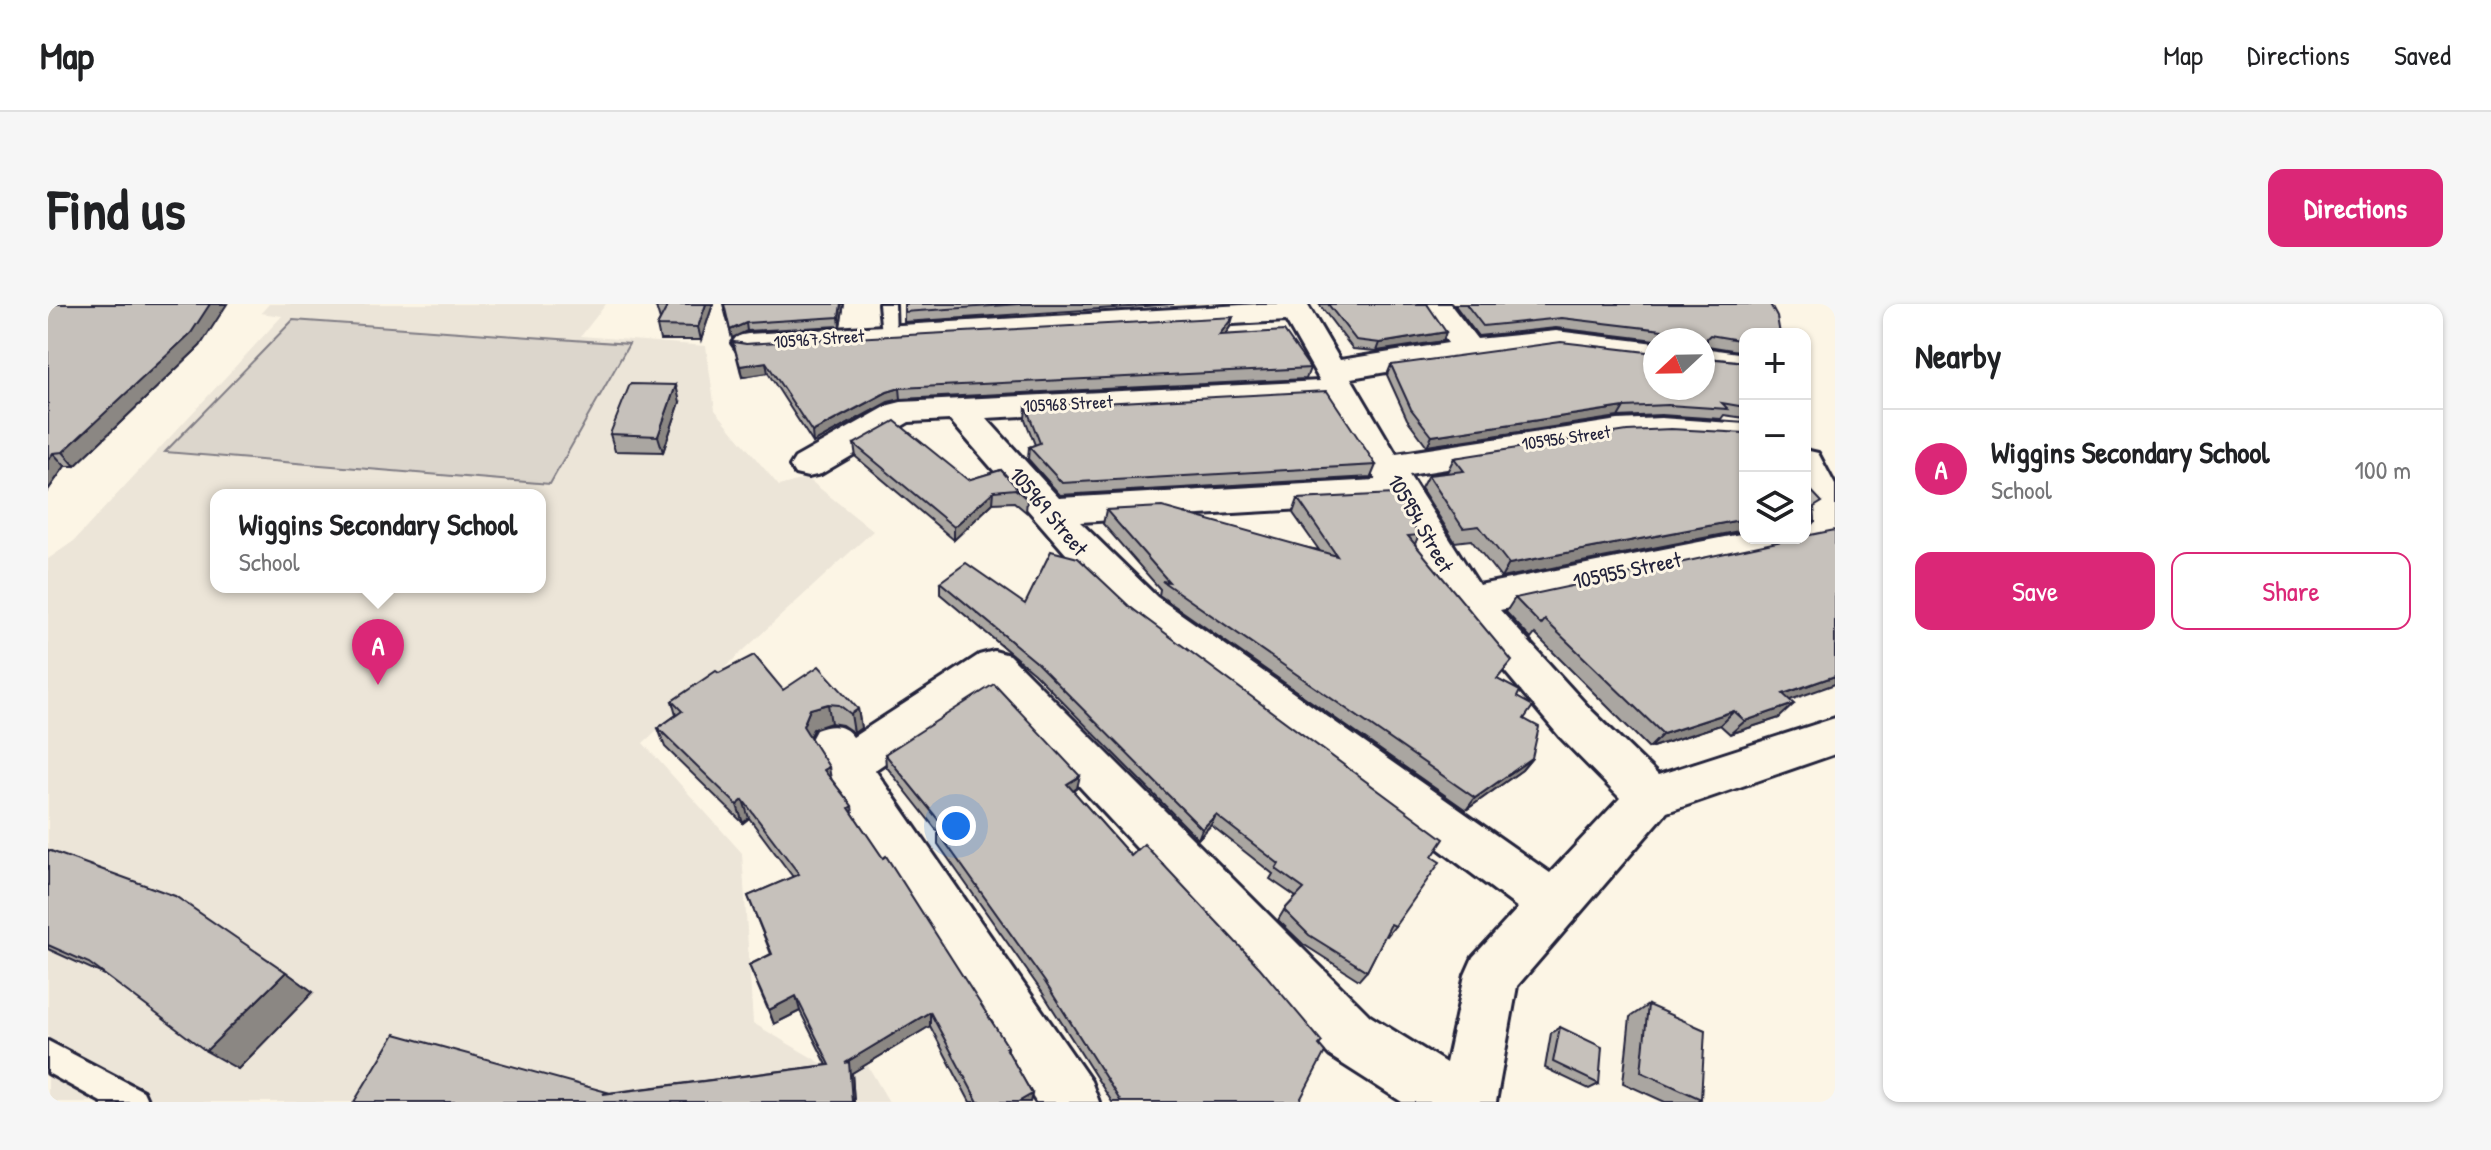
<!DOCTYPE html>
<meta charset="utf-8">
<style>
body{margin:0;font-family:"Patrick Hand",sans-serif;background:#f6f6f6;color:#202124}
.controls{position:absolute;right:24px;top:24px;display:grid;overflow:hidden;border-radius:16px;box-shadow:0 2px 6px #0004}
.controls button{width:72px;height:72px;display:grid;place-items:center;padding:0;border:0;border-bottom:2px solid #e0e0e0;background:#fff;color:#202124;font:40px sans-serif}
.compass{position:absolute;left:1595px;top:24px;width:72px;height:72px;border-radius:50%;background:#fff;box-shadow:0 2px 6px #0004;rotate:248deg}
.you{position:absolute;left:908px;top:522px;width:28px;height:28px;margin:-20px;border:6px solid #fff;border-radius:50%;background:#1a73e8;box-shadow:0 0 0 12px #1a73e833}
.badge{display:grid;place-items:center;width:52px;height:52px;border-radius:50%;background:#db2777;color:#fff;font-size:26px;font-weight:700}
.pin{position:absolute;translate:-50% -66px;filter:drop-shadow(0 2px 4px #0008)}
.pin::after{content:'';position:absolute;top:42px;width:28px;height:24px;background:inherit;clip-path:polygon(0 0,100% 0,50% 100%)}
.popup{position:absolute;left:162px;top:185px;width:336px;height:104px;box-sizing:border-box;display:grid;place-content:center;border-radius:16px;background:#fff;filter:drop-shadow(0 2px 6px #0005);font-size:26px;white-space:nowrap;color:#757577}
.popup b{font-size:30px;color:#202124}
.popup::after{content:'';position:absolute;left:50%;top:100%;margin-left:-16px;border:16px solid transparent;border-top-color:#fff}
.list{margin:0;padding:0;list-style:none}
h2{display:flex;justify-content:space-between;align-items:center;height:104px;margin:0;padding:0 32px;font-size:34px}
h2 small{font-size:26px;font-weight:400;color:#757577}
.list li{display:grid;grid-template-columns:52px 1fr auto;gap:24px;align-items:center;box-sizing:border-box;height:120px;padding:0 32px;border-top:2px solid #e0e0e0}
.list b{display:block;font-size:30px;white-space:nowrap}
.list p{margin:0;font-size:26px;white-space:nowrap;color:#757577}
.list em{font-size:26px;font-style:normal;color:#757577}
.actions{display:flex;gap:16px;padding:24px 32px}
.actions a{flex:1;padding:18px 0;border:2px solid #db2777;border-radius:16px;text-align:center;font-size:28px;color:#db2777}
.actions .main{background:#db2777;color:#fff}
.icon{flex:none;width:44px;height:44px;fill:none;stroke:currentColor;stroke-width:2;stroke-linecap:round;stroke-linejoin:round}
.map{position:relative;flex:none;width:1787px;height:798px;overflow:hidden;border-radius:16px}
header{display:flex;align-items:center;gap:48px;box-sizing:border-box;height:112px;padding:0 40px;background:#fff;border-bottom:2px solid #e0e0e0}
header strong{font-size:38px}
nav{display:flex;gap:44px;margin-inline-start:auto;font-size:28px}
.intro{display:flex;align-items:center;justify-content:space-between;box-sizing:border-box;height:192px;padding:0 48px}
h1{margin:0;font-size:56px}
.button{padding:20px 36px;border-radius:16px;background:#db2777;color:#fff;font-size:28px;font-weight:700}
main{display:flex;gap:48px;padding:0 48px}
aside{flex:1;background:#fff;border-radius:16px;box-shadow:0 2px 6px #0004}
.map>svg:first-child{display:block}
.built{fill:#ece5d8;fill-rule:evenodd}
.green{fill:#dcd6cc;stroke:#7f7c84;stroke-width:2}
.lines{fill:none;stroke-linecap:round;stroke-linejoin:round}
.lane-casing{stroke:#22223b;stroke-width:6}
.street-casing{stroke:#22223b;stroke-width:6}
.lane{fill:#fcf5e5;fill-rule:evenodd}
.street{fill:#fcf5e5;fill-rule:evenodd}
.wall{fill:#aaa6a1;stroke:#22223b;stroke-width:2}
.shaded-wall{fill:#8b8783;stroke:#22223b;stroke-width:2}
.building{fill:#c6c1bb;stroke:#22223b;stroke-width:2}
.labels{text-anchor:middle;stroke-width:6;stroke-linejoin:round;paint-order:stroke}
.far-street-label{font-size:18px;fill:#22223b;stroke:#fcf5e5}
.street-label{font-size:22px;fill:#22223b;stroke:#fcf5e5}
</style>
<header>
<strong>Map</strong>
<nav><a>Map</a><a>Directions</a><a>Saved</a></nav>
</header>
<div class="intro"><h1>Find us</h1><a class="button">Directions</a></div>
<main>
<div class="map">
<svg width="1787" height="798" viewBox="0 0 1787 798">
<rect width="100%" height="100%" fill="#fcf5e5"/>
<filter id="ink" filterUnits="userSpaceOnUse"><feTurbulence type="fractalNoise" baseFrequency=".0125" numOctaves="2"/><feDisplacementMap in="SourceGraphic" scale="16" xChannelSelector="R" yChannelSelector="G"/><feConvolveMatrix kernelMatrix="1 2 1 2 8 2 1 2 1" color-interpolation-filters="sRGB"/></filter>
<g filter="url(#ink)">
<!-- built -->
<path class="built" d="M221,0H558L533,32L658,42L667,106L731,182L759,174L825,227L595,439L694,549L705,719L773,759L813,750L841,798H0V255L26,237L234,12L213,9ZM168,191H492V283H168Z"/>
<!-- green -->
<path class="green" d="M245,16L581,40L502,180L117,148Z"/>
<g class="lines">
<defs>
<g id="lane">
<path d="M831,0H847L848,34L842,35L834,30Z"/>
<path d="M0,737L95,787L100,798H53L0,769Z"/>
</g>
<g id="street">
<path d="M1211,0H1259L1292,56L1400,39L1371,0H1402L1429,35L1508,27L1607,39V57L1508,45L1421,54L1303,74L1348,150L1570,116L1613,114L1697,120V142L1613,136L1570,138L1361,171L1431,281L1697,229V234H1757V217L1766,213L1757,194V146L1770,149L1787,181V235L1452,306L1544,407L1610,471L1787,414V450L1619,508L1469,682L1448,798H1354L1282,752L943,387L827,466L1043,777L1051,798H988L761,439L768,426C782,421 795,419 805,433L931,351L946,347L961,351L1322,712L1398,759L1417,671L1425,653L1470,604L1081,313L1032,266L902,116L861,118L773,170L760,173L747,170L742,162L747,154L841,101L853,98L1272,77L1238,17L700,48L689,46L684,39L689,32L700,30ZM1283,96L1328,176L1011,194L938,114ZM1341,200L1407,308L1512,433L1572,494L1502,569L1109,293L1032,218Z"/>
<path d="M1655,44L1697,50V66L1655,64Z"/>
</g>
</defs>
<!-- lane casing -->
<use href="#lane" class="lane-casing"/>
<!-- street casing -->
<use href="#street" class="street-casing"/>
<!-- lane -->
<use href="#lane" class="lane"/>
<!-- street -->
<use href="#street" class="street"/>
</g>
<!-- wall -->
<g class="wall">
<path d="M0,0L152,42L27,162H17L0,186Z"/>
<path d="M610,0H665L653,36H612L609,22L612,16L608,3Z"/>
<path d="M675,0H796L792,22L699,27L684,34Z"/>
<path d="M856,0H1126L856,18Z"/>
<path d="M1271,0H1379L1395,37L1329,47L1305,45Z"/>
<path d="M1406,0H1722L1697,30V48L1659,42V54L1697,58V114L1676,111L1673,115L1613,111L1570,113L1379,142L1359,115L1339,71L1343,61L1607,84L1655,36H1607L1508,24L1430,32Z"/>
<path d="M1182,23L1177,30L1262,64L1258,75L853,95L840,98L765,139L720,69L694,73L685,38L698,40Z"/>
<path d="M632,98L615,148L567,147L562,130Z"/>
<path d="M978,103L1328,161L1323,173L1012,191L980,155L981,143L987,141L977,115Z"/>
<path d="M1697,129V227L1453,274L1423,236L1407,238L1373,184L1380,171L1399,168L1406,154Z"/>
<path d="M806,140L920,176L953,166L979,195L978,208L966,198L945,199L906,236L808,153Z"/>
<path d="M1757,180L1766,206L1767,217L1757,228Z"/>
<path d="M1250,195L1371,231L1367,240L1450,376L1469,393L1476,415L1484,454L1474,466L1418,506L1111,291L1112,285L1055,220L1058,206L1271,246L1245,209Z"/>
<path d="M892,278L977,300L1082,303L1384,553L1347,622L1339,632L1337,631L1319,667L1311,676L1255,640L1230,616L1236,606L1248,593L1222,575L1225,570L1163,521L1150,535L986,369L892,290Z"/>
<path d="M1467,294L1742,396L1731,414L1682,430L1672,421L1601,444L1487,330L1483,335L1458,308Z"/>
<path d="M671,369L810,405L813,424L806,429L794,421L783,419L765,425L762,433L784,476L804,502L805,510L960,743V748L984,790L982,798H922L882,722L804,769L806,798H306L560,789L779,761L752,707L726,720L701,661L723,650L700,592L745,573L701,514L695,519L617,443L610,424L628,411L624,397Z"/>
<path d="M837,450L1029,484L1025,487L1083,552L1271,741L1251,798H1064L994,688L890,540V528L838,462Z"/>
<path d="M0,546L238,668L265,688L190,765L57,671L0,645Z"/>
<path d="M1600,701L1653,795L1647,798H1617L1575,779L1582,713Z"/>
<path d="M1512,723L1551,780L1541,785L1497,764L1503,729Z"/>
</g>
<!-- shaded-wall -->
<g class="shaded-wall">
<path d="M162,0H179L152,42L27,162L15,148Z"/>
<path d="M658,0H665L653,36L650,23Z"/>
<path d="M793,0H796L792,22L791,13Z"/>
<path d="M1185,13L1182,23L1169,42L1171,31Z"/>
<path d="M698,19L699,27L684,34L682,26Z"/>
<path d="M1398,28L1395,37L1329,47L1332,39Z"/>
<path d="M718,58L720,69L694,73L692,62Z"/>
<path d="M628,81L632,98L615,148L610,132Z"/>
<path d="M852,84L853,95L840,98L765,139L764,128L839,88Z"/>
<path d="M1576,103L1570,113L1379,142L1384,132Z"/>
<path d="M5,149L17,162L0,186V156Z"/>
<path d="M946,187L945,199L906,236V223Z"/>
<path d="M1697,215L1696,226L1453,274L1461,260Z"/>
<path d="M1787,372V380L1720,404L1735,390Z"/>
<path d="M780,400L783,419L765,425L758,441L755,422L762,405Z"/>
<path d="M1746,400L1731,414L1682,430L1697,417Z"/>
<path d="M810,405L813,424L806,429L803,410Z"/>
<path d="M1686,407L1672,421L1601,444L1615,430Z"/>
<path d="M1484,454L1474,466L1418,506L1427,494Z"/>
<path d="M781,463L784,482L776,466Z"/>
<path d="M1032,472L1029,484L1017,493L1019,480Z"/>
<path d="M695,496L701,514L695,519L689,501Z"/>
<path d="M1168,511L1163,521L1150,535L1154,525Z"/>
<path d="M238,668L265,688L190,765L158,747Z"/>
<path d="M748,692L752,707L726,720L721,706Z"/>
<path d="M882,708V722L804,769L806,798H804L797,759Z"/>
<path d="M984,790L982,798H970Z"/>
</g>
<!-- building -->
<g class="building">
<path d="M0,0H162L143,29L15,148L5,149L0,156Z"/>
<path d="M610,0H658L650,23L609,22L619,3H608Z"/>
<path d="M676,0H793L791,13L698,19L682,26Z"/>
<path d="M856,0H973L856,8Z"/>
<path d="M1280,0H1379L1398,28L1332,39L1308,36Z"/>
<path d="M1418,0H1722L1729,13L1732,30H1697V37L1662,31L1659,34V54L1697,58V103L1674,99L1680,105L1620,101L1576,103L1384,132L1363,105L1343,61L1513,38L1607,49V84H1655V36H1615L1614,26L1514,14L1435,22Z"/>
<path d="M1185,13L1171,31L1236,27L1262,64L852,84L839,88L764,128L718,58L692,62L685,38L698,40Z"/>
<path d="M582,80L628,81L610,132L562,130Z"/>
<path d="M1279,87L1328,161L1014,179L981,143L992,139L978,103Z"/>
<path d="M847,117L920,176L953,166L979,195L967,185L946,187L906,223L806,140Z"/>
<path d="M1623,125L1697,129V215L1461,260L1431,222L1415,224L1380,171L1416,167L1406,154L1579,127Z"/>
<path d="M1757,180L1774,198L1766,203L1767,217H1757Z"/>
<path d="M1346,190L1371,231L1360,232L1464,357L1449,375L1472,387L1469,393L1485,402L1476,415L1491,423L1484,454L1427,494L1114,277L1121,278L1058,206L1114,203L1289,252L1250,195Z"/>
<path d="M1787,226V372L1735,390L1746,400L1697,417L1686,407L1615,430L1497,316L1493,321L1467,294L1748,234H1757V232Z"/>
<path d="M1003,247L1030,254L1082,303L1396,535L1384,553L1392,558L1347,622L1343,620L1319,667L1261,631L1236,606L1256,585L1228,565L1231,560L1168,511L1154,525L987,357L892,278L918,259L977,300Z"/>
<path d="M706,351L735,386L771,362L810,405L803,410L791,401L780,400L762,405L755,422L781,463L776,466L804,502L801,504L835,554L838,552L960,743L958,744L984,790L970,798H930L882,708L797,759L801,758L804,798H306L347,730L559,788L555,790L782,761L748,692L721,706L701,661L724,650L700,592L751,570L695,496L689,501L610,424L634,407L624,397L668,367L671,369Z"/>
<path d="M946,380L1032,472L1019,480L1083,552L1096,540L1212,664L1274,738L1271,741L1277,748L1251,798H1073L997,678L890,528L897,524L837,450Z"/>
<path d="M0,546L127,592L238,668L158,747L41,659L0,641Z"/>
<path d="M1600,701L1657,726L1653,795L1593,768Z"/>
<path d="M1512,723L1554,743L1551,780L1505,758Z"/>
</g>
</g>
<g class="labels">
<!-- far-street labels -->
<g class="far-street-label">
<text transform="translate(771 35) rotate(-4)" y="6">105967 Street</text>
<text transform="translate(1020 100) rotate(-3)" y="6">105968 Street</text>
<text transform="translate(1518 134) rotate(-8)" y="6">105956 Street</text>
</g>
<!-- street labels -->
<g class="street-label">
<text transform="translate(1001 207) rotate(50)" y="8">105969 Street</text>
<text transform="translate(1373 219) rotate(60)" y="8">105954 Street</text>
<text transform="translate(1579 266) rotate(-12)" y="8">105955 Street</text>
</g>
</g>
</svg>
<div class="controls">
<button>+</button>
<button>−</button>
<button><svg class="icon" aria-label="layers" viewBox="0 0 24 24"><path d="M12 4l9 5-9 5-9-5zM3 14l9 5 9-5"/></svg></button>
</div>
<svg class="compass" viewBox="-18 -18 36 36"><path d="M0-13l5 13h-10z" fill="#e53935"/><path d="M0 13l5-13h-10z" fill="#757577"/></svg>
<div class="you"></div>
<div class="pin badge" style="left:330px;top:381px">A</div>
<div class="popup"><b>Wiggins Secondary School</b>School</div>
</div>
<aside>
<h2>Nearby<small></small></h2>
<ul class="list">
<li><span class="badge">A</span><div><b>Wiggins Secondary School</b><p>School</p></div><em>100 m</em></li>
</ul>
<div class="actions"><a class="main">Save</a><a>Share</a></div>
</aside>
</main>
